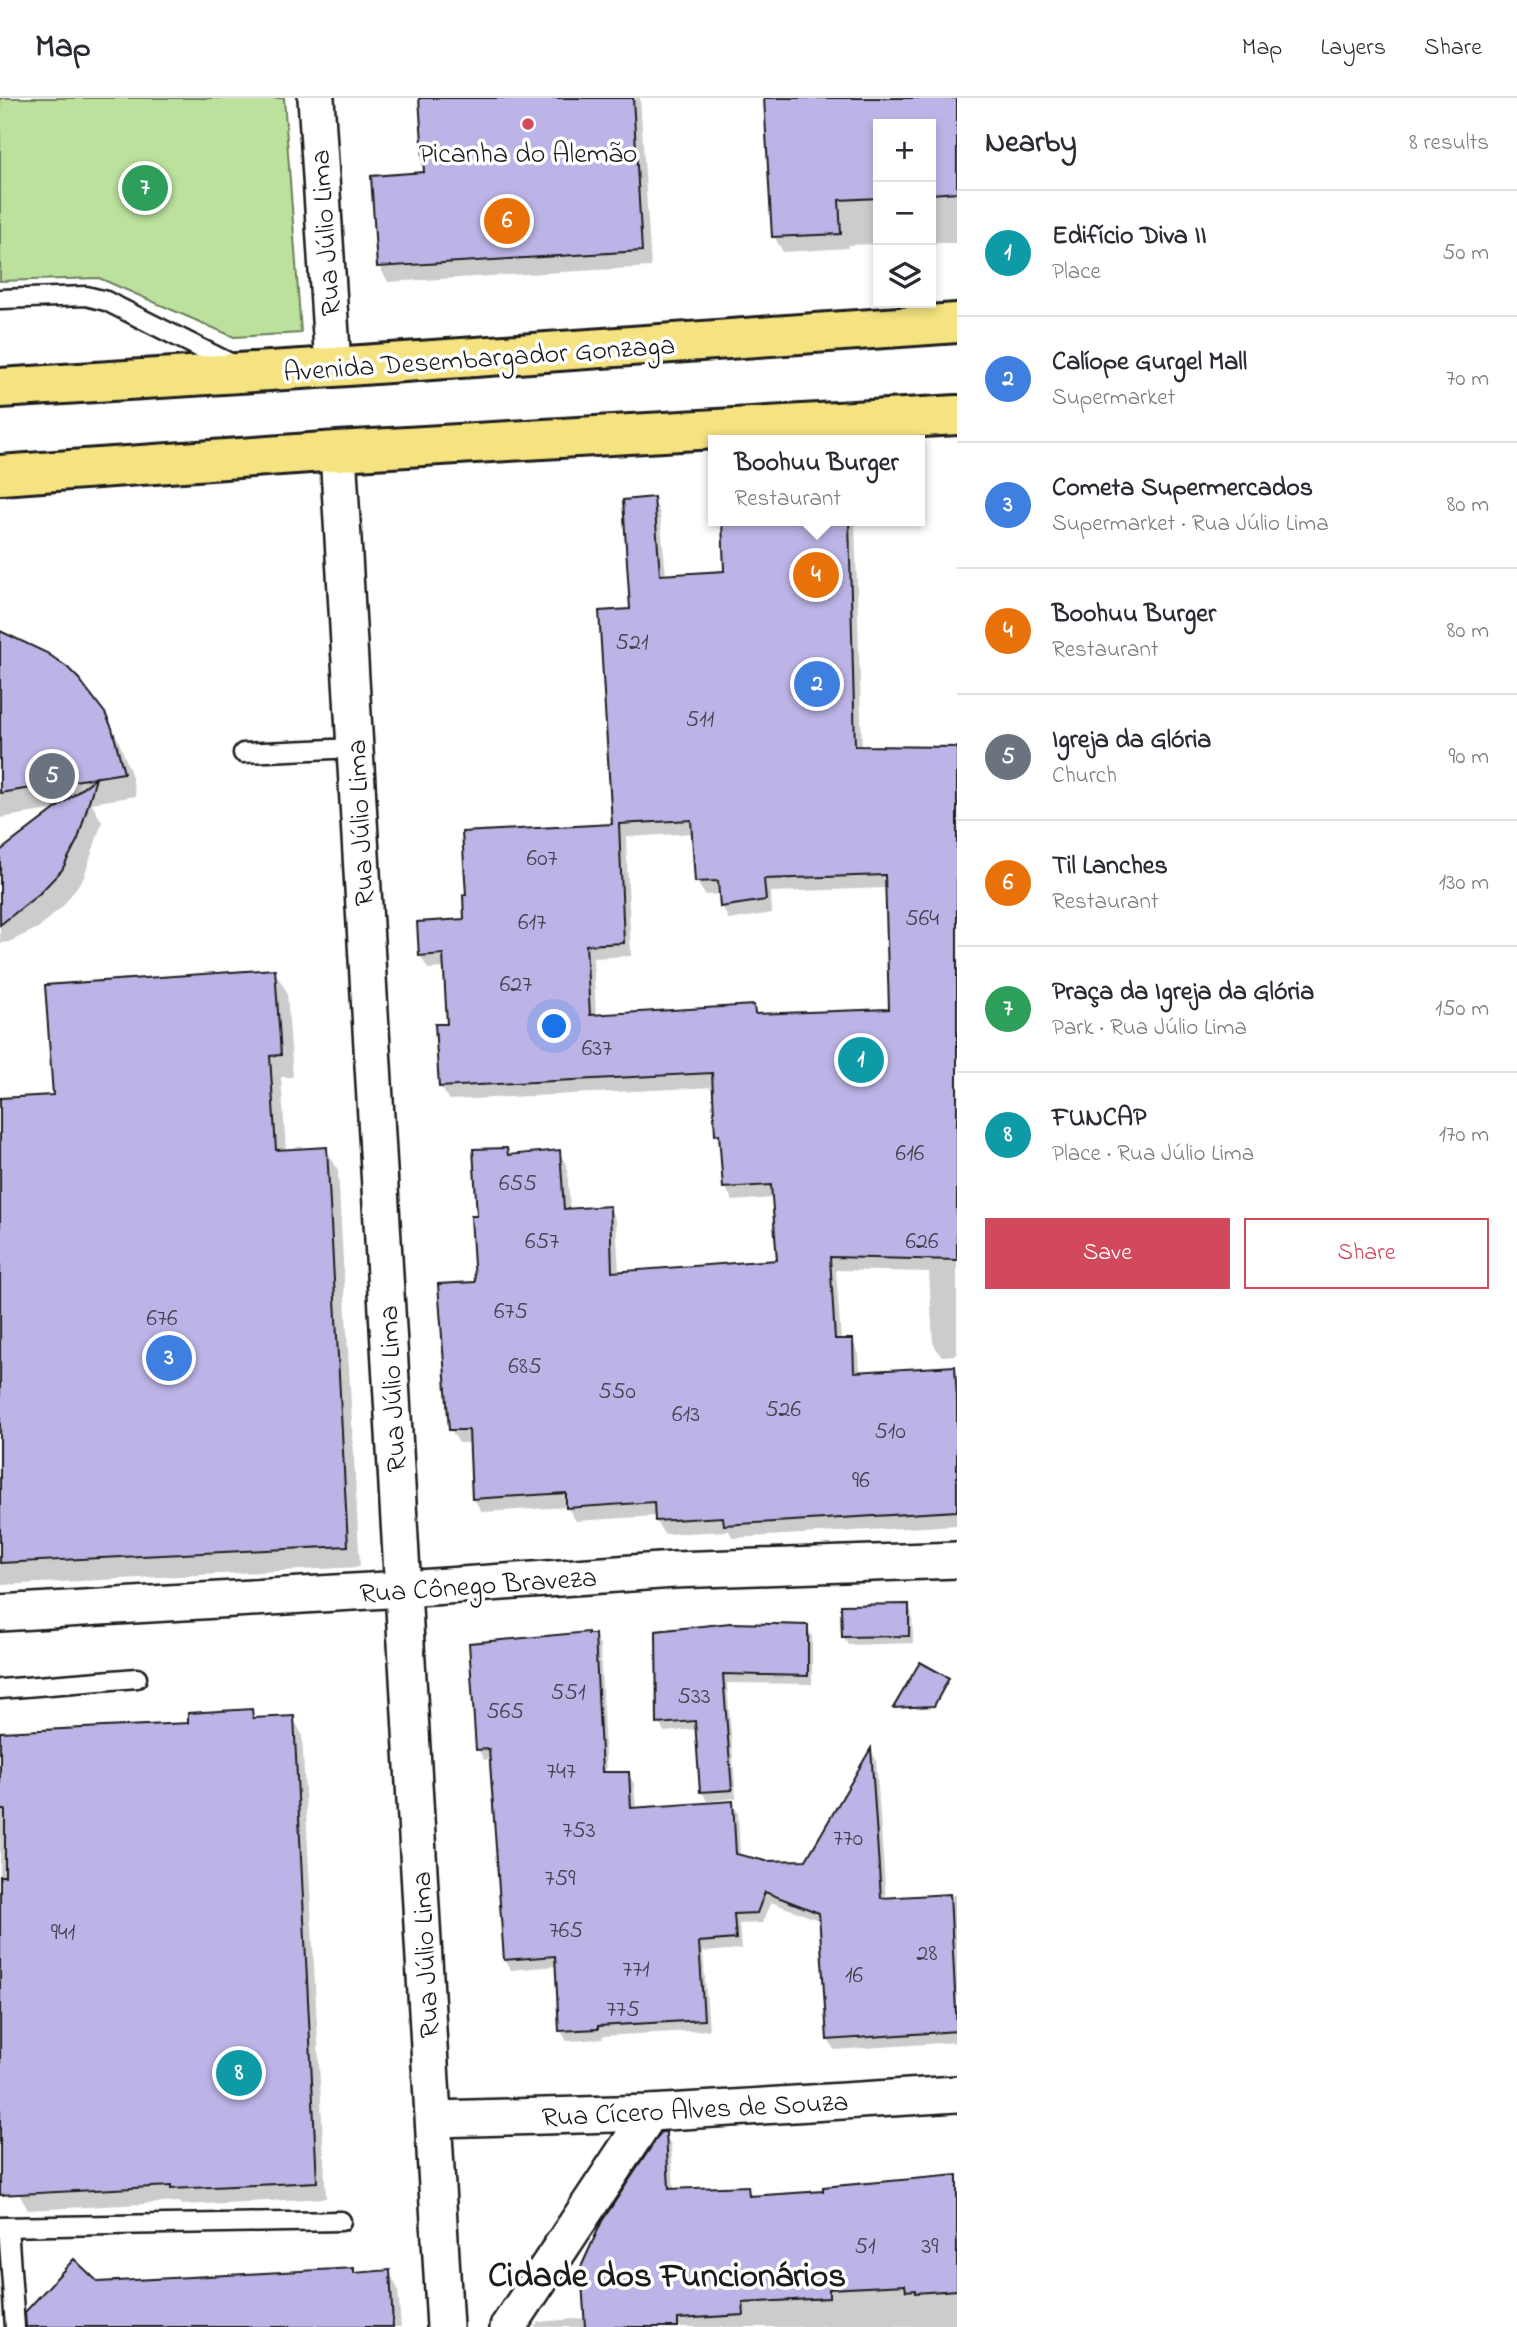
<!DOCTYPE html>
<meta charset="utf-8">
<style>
body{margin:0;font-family:"Indie Flower",sans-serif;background:#f2f2f3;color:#2b2b33}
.controls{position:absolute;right:21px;top:21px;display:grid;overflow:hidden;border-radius:0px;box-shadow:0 4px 10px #0003}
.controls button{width:63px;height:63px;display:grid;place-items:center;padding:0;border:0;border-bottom:2px solid #e1e1e2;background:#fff;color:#2b2b33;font:35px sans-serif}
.you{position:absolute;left:555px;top:929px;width:24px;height:24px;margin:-18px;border:5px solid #fff;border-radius:50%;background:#1a73e8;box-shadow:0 0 0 10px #1a73e833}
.badge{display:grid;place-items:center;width:46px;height:46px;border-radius:50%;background:#d1495b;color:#fff;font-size:23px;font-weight:700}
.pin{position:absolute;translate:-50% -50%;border:4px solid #fff;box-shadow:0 2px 7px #0006}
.popup{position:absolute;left:708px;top:337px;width:217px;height:91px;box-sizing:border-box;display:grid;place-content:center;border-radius:0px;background:#fff;filter:drop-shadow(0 2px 5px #0005);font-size:23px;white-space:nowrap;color:#7c7c81}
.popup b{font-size:26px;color:#2b2b33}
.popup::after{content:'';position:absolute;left:50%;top:100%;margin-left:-14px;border:14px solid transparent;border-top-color:#fff}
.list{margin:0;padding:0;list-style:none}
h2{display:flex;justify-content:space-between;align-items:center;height:91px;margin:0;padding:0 28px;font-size:30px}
h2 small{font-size:23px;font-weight:400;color:#7c7c81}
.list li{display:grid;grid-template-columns:46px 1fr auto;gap:21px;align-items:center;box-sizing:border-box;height:126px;padding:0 28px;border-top:2px solid #e1e1e2}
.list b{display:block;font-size:26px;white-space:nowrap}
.list p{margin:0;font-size:23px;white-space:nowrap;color:#7c7c81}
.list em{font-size:23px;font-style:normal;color:#7c7c81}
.actions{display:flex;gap:14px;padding:21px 28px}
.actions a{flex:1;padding:16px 0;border:2px solid #d1495b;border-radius:0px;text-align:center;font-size:24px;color:#d1495b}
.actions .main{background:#d1495b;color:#fff}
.icon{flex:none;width:38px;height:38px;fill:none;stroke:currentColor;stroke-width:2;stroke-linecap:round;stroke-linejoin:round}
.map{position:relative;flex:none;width:957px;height:2229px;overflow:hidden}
header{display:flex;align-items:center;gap:42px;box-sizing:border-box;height:98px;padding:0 35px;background:#fff;border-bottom:2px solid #e1e1e2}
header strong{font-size:33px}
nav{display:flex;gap:38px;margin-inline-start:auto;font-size:24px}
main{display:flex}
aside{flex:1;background:#fff}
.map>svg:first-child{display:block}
.green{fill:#bbe19c;stroke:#6c7e5c;stroke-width:2}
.shadow{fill:#0003;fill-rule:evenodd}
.building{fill:#bcb4e6;stroke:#1c1c1c;stroke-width:2;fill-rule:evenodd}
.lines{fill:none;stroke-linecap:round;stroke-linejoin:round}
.service-casing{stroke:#1c1c1c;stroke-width:23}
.minor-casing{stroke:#1c1c1c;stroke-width:40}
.primary-casing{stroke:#1c1c1c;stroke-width:44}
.service{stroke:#fff;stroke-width:18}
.minor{stroke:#fff;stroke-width:35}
.primary{stroke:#f5e382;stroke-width:38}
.poi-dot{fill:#d1495b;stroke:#fff;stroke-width:2.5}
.labels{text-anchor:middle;stroke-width:7;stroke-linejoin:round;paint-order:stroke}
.number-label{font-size:24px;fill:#44424e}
.poi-label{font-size:28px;fill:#1c1c1c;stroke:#fff}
.street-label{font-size:28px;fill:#1c1c1c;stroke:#fff}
.district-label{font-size:35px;font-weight:bold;fill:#1c1c1c;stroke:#fff}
</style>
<header>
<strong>Map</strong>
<nav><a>Map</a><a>Layers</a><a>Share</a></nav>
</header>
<main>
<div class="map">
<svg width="957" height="2229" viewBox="0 0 957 2229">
<rect width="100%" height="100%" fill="#fff"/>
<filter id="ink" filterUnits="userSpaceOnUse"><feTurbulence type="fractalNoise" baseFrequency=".0143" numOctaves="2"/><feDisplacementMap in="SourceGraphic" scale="14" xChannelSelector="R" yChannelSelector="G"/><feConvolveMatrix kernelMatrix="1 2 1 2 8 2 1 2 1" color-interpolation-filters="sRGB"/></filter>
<g filter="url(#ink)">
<!-- green -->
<path class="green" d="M0,0H284L301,235L234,239L99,180L0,183Z"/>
<!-- shadow -->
<g class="shadow">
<path d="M421,0H640L651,169L388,184L379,168L426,76Z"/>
<path d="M765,0H957V145H931V26H878V146L848,147V150L783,154L774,138Z"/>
<path d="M653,401L660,415L666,478L726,474L723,423H855L862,650L957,651V1257L941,1258L933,1245L929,1174L836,1172L841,1243L852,1242L859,1256L860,1275L954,1269L957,1275V1427L733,1440L729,1433L664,1436L656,1423V1418L576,1423L567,1409L482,1414L474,1401L472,1345H459L451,1332L477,1185L479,1119L506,1051L510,1058L559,1054L567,1068L570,1113L609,1110L616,1123L619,1175L779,1163L774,1100L733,1103L725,1089L722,1044L717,1036L715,989L449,1002L441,989L449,927L446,870L428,871L420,857L465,823L614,727L632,513ZM694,735L697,784L705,797L721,796L722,808L729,822L772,815L771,794L887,790L891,913L757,917L753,909L596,918L593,860L631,858L626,739Z"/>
<path d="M0,536L104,616L118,641L131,676L136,698L91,705L102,724L84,779L63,808L38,830L9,844L0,845V756L81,707L0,720Z"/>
<path d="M274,873L287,894L293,979H281L286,1053L326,1051L338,1072L360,1469L0,1487V1002L54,999Z"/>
<path d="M908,1507L912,1515L913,1545L848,1547L844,1539Z"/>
<path d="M807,1529L812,1538V1586L727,1585L736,1700L707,1703L702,1694L697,1631L664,1634L659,1625L658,1534Z"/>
<path d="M594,1538L600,1548L606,1676L628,1675L634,1686L636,1711L732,1705L738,1715L740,1759L766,1765L807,1764L871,1653L876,1662L886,1802L957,1797V1944L834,1952L828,1941L821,1823L771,1804L763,1825L739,1826L741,1851L703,1854L709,1932L602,1938L603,1941L567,1943L561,1933L557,1868L511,1872L505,1862L491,1661L484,1662L478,1651Z"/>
<path d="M251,1613L257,1622L293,1620L302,1636L326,2100L182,2107L180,2104L28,2112L19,2096L0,2045V1635L190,1626Z"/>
<path d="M665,2036L671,2047L674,2093L747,2089L753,2099L825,2094L957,2079V2229H534L538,2224L586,2220Z"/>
<path d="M353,2172L356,2176L389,2174L398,2191L401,2229H28L98,2186Z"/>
</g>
<!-- building -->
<g class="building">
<path d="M419,0H633L642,153L377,169L371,78L424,74Z"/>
<path d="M764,0H957V94L931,96V26H878V100L839,102L841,136L772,139Z"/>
<path d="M654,399L660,477L724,473L722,423H849L855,648L957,649V1162L830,1159L835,1241H853L854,1274L955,1268L957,1301V1413L724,1427L723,1419L655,1423L654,1404L566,1410V1395L472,1401L469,1332H449L438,1186L475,1184L471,1118H477L473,1051L507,1050L508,1057L560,1052L564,1111L610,1108L612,1174L777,1162L771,1087L723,1090L719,1036L715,1037L712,975L439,989L435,926H447L443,856L419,858L417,824L464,821L463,797H466L462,734L612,726L599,513L630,511L623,402ZM691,722L695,784L718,783L720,809L766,802L764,781L885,777L889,911L755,916L754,907L590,917L586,847L624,845L619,726Z"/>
<path d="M0,533L47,555L67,569L79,581L105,615L112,630L124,675L0,695Z"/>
<path d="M96,680L78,741L62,772L39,796L0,827V753Z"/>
<path d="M275,871L281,957L270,958L276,1052L327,1049L348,1448L0,1465V1000L53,997L45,887Z"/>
<path d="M909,1506V1538L842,1539L841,1507Z"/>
<path d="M730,1525L808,1527V1578L723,1576L732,1692L700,1694L695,1623L657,1626L656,1533Z"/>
<path d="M588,1534V1536H595L602,1674H629L631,1710L733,1703L736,1756L766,1763L806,1762L871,1650L881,1800L950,1796L957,1933L827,1942L819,1815L765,1794L757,1815L734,1816L736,1841L699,1844L704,1922L598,1928V1931L559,1933L555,1858L504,1862L489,1651L476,1652L469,1545Z"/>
<path d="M920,1564L949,1580L934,1608L893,1610Z"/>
<path d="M252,1611L253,1620L294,1618L317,2084L171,2091V2088L0,2097V1778H5V1712H0V1634L188,1625V1615Z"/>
<path d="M661,2034H666L669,2091L748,2088L749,2098L823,2093V2089L957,2077V2192L915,2195V2192L906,2193L905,2187L829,2191V2200L743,2205L744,2217L678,2221V2229H585L581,2169L602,2123Z"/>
<path d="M74,2161L98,2184L354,2170V2175L390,2172L393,2229H26L25,2214Z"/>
</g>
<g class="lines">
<defs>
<g id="service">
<path d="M0,201L86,198L106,203L234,267"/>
<path d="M243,655L355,650"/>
<path d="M0,1591L137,1580"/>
<path d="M0,2129L341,2123"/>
<path d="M8,2129L15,2229"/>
</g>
<g id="minor">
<path d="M316,0L333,269"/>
<path d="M338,353L445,2229"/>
<path d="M0,1515L403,1491L674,1472L957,1462"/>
<path d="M434,2021L650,2015L957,1996"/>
<path d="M508,2229L650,2015"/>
</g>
<g id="primary">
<path d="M0,290L333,269L957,225"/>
<path d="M0,377L338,353L957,317"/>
</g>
</defs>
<!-- service casing -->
<use href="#service" class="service-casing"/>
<!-- minor casing -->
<use href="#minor" class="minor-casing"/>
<!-- primary casing -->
<use href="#primary" class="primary-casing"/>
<!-- service -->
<use href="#service" class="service"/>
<!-- minor -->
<use href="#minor" class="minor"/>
<!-- primary -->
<use href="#primary" class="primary"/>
</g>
</g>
<!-- markers -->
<circle class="poi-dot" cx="528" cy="26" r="7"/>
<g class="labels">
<!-- number labels -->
<g class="number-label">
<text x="632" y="551">521</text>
<text x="700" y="628">511</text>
<text x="542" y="767">607</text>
<text x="922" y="827">564</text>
<text x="532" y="831">617</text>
<text x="516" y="893">627</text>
<text x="597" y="957">637</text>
<text x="910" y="1062">616</text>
<text x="518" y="1092">655</text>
<text x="542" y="1150">657</text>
<text x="922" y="1150">626</text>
<text x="511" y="1220">675</text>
<text x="162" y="1227">676</text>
<text x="525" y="1275">685</text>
<text x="617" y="1300">550</text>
<text x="783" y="1318">526</text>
<text x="686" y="1323">613</text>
<text x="890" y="1340">510</text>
<text x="861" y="1389">96</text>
<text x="568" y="1601">551</text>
<text x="694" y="1605">533</text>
<text x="505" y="1620">565</text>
<text x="561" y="1680">747</text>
<text x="579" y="1739">753</text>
<text x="848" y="1747">770</text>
<text x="560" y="1787">759</text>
<text x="566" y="1839">765</text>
<text x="63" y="1841">941</text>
<text x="927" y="1862">28</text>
<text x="636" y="1878">771</text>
<text x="854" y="1884">16</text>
<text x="623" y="1918">775</text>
<text x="865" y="2155">51</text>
<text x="930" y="2155">39</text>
</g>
<!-- poi labels -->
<g class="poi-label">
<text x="528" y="64">Picanha do Alemão</text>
</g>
<!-- street labels -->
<g class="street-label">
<text transform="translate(324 135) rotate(-94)" y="10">Rua Júlio Lima</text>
<text transform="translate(479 259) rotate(-4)" y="10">Avenida Desembargador Gonzaga</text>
<text transform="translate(359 725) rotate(-93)" y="10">Rua Júlio Lima</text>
<text transform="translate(391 1291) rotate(-93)" y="10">Rua Júlio Lima</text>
<text transform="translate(478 1486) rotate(-4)" y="10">Rua Cônego Braveza</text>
<text transform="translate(424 1857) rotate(-93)" y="10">Rua Júlio Lima</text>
<text transform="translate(695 2010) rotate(-3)" y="10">Rua Cícero Alves de Souza</text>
</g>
<!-- district labels -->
<g class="district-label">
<text x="667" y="2188">Cidade dos Funcionários</text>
</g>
</g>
</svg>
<div class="controls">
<button>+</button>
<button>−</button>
<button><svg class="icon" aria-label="layers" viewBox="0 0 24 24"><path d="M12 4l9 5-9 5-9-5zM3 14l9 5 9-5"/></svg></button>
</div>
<div class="you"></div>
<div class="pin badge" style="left:861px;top:962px;background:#0f9aa8">1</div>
<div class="pin badge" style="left:817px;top:586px;background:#3f7fe0">2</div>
<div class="pin badge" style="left:169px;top:1260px;background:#3f7fe0">3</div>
<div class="pin badge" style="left:816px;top:477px;background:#e8710a">4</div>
<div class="popup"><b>Boohuu Burger</b>Restaurant</div>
<div class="pin badge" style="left:52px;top:678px;background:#6b7280">5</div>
<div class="pin badge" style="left:507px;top:123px;background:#e8710a">6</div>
<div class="pin badge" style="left:145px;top:90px;background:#2e9e5b">7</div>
<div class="pin badge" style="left:239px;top:1975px;background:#0f9aa8">8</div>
</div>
<aside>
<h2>Nearby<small>8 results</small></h2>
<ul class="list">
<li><span class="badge" style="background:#0f9aa8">1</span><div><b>Edifício Diva II</b><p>Place</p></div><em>50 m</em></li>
<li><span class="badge" style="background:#3f7fe0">2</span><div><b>Calíope Gurgel Mall</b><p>Supermarket</p></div><em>70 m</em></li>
<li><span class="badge" style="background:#3f7fe0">3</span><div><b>Cometa Supermercados</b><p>Supermarket · Rua Júlio Lima</p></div><em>80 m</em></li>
<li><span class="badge" style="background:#e8710a">4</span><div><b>Boohuu Burger</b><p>Restaurant</p></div><em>80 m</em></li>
<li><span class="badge" style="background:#6b7280">5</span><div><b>Igreja da Glória</b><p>Church</p></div><em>90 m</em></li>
<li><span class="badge" style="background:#e8710a">6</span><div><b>Til Lanches</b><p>Restaurant</p></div><em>130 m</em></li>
<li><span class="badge" style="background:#2e9e5b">7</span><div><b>Praça da Igreja da Glória</b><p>Park · Rua Júlio Lima</p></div><em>150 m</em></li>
<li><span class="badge" style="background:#0f9aa8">8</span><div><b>FUNCAP</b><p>Place · Rua Júlio Lima</p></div><em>170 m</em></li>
</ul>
<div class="actions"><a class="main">Save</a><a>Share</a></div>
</aside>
</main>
